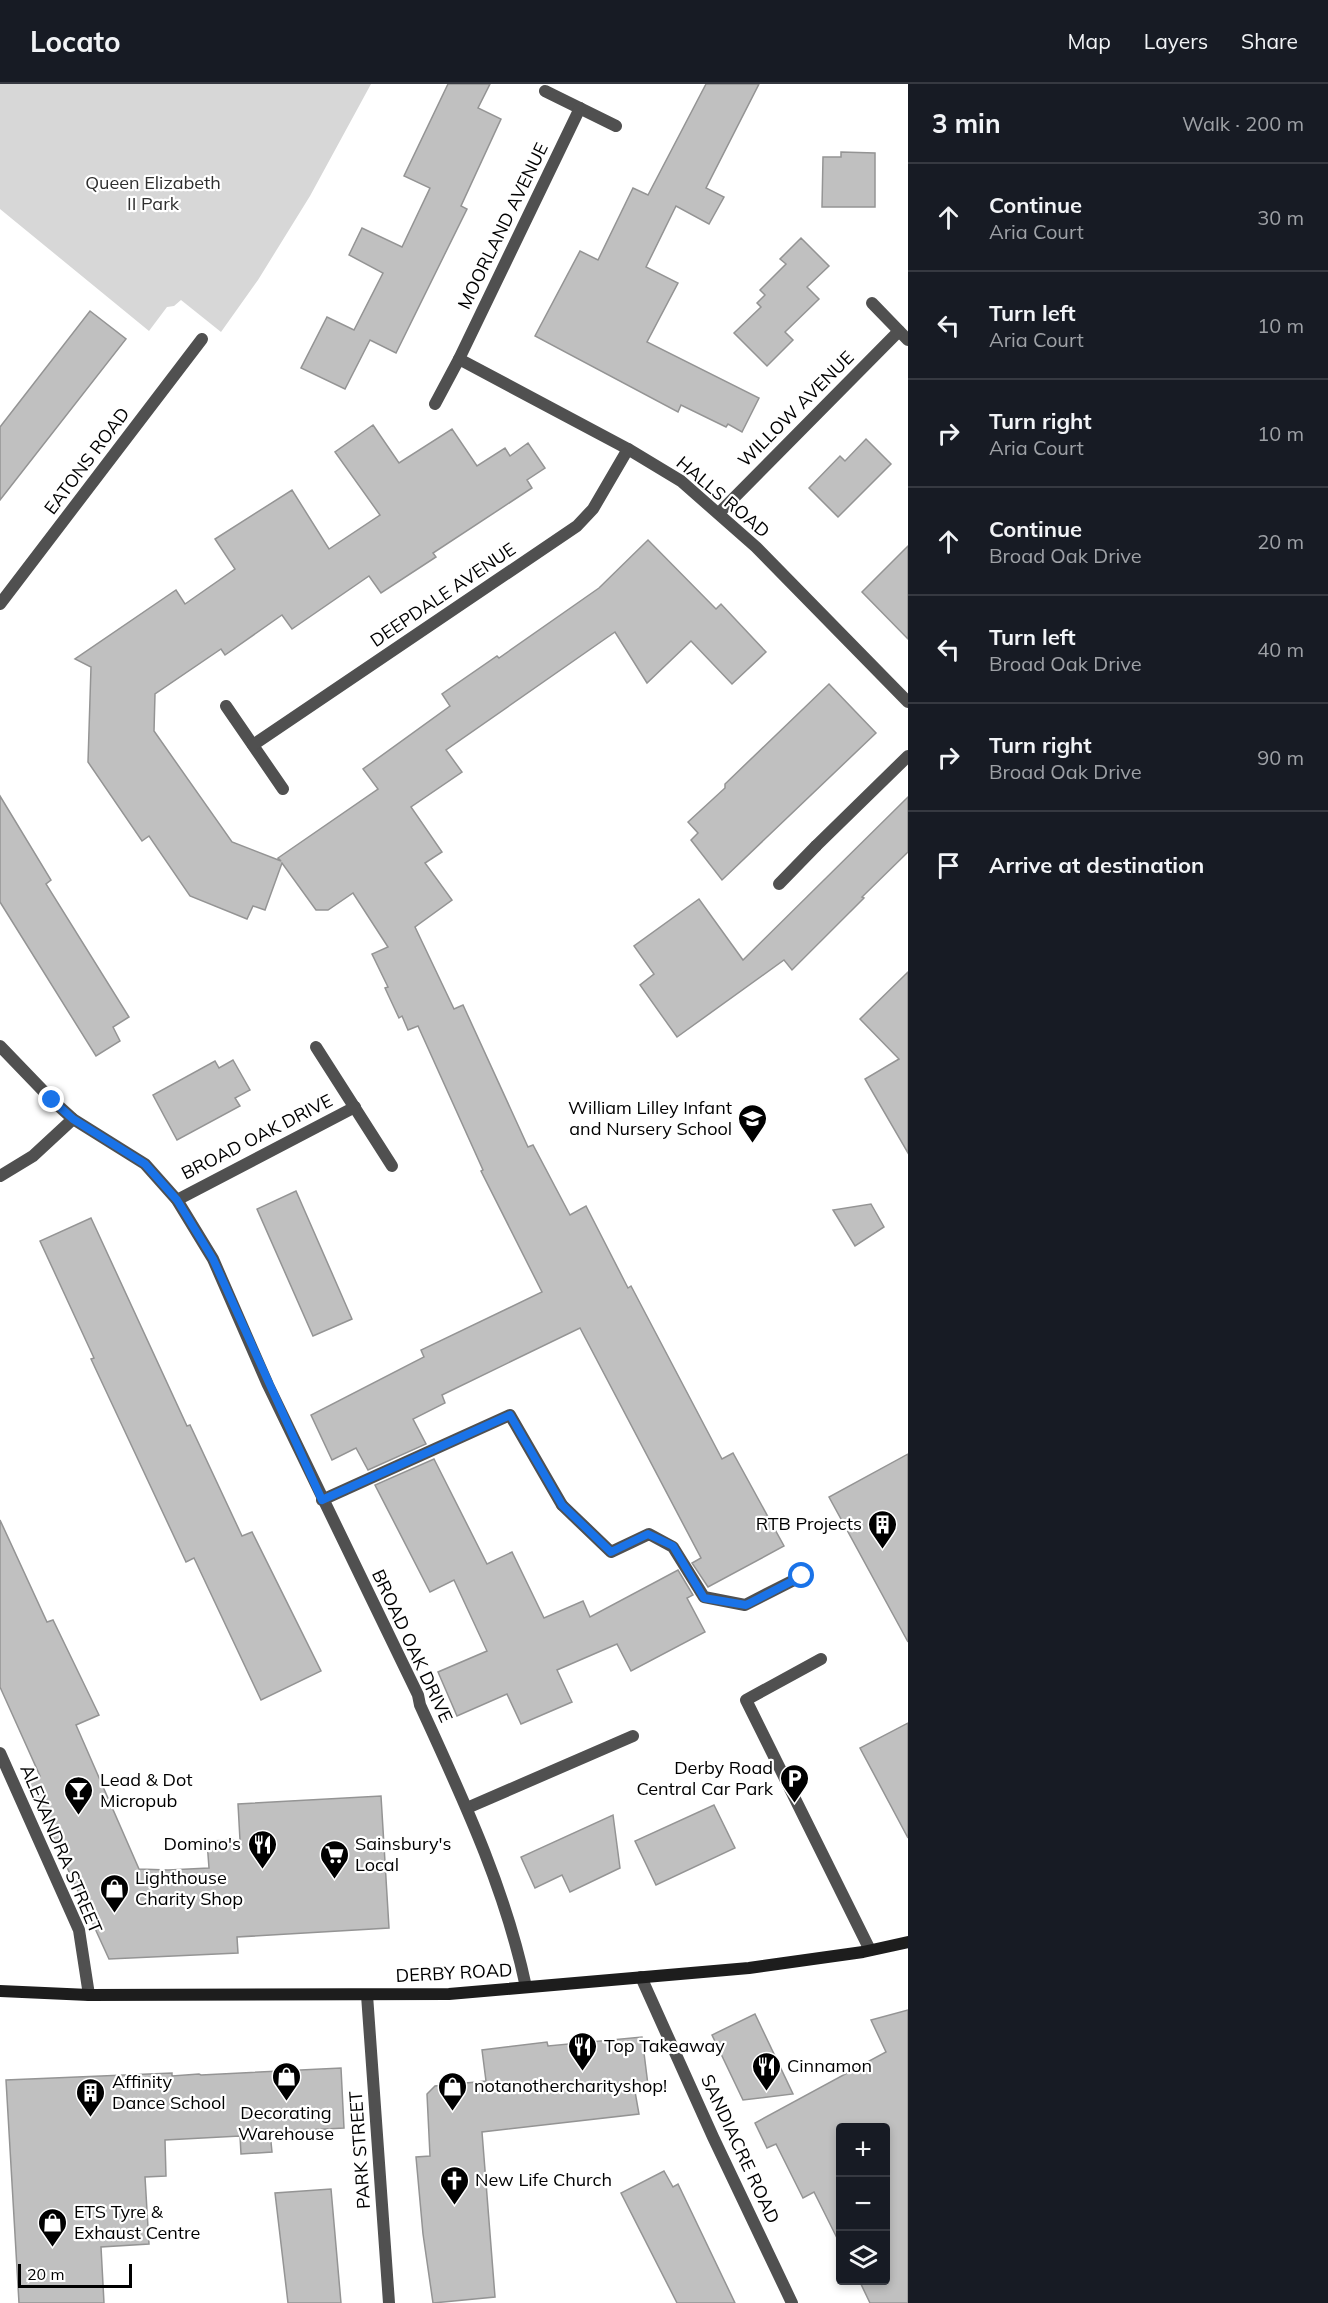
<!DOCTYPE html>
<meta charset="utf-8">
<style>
body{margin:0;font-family:Mulish,sans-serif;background:#20242c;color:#f1f3f6}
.controls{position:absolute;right:18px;bottom:18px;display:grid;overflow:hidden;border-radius:6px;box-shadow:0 3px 9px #0003}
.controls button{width:54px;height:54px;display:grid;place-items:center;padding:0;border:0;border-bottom:2px solid #363941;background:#171b24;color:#f1f3f6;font:30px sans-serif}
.scale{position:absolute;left:18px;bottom:15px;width:114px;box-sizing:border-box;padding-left:6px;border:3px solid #000;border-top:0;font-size:16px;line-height:21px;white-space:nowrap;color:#000;-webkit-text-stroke:4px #fff;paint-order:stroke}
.stop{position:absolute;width:18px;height:18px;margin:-14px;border:4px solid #1a73e8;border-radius:50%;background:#fff}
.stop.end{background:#1a73e8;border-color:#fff;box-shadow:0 2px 6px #0008}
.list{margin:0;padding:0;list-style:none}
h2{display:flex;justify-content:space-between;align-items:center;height:78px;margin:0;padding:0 24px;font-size:26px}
h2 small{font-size:20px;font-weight:400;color:#9ea1a6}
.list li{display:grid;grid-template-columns:39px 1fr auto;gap:18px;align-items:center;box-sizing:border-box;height:108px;padding:0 24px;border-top:2px solid #363941}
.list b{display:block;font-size:22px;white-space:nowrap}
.list p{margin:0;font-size:20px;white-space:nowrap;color:#9ea1a6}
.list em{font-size:20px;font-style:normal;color:#9ea1a6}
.icon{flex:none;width:33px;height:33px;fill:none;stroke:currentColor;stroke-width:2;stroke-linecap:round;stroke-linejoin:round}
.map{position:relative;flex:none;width:908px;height:2219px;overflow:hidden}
header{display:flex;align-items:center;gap:36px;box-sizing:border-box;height:84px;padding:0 30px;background:#171b24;border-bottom:2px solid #363941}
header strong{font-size:28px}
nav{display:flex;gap:33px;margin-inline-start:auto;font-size:21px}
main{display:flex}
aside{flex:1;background:#171b24}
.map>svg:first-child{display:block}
.green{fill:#d7d7d7}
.building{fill:#c0c0c0;stroke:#949494;stroke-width:1.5}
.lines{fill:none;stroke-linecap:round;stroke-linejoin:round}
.lane{stroke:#505050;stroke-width:12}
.street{stroke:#505050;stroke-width:12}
.secondary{stroke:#1d1d1d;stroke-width:12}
.route{stroke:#1a73e8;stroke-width:8}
.labels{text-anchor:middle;stroke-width:4.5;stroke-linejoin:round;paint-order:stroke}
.park-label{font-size:18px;fill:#2e2e2e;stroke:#fff}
.street-label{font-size:18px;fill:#000;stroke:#fff}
.poi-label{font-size:18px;fill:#000;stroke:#fff;text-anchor:start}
</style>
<header>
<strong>Locato</strong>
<nav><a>Map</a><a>Layers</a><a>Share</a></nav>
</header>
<main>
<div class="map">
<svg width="908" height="2219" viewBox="0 0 908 2219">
<rect width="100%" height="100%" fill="#fff"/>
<!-- green -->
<path class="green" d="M0,0H371L310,112L258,196L221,248L181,216L174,222L167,223L149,247L0,125Z"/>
<!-- building -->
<g class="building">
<path d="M448,0H490L478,24L501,35L461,122L467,125L396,269L370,256L345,305L301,284L327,233L354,246L383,189L349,171L362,144L402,163L430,104L404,92Z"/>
<path d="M706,0H759L706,104L724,113L709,140L676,122L646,183L678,199L647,258L759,314L742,348L728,340L726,343L681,321L678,328L535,252L580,167L598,176L633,104L648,111Z"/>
<path d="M841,68L875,69V123H822L823,73H841Z"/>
<path d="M801,154L829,182L807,203L819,215L785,248L793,256L767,282L734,249L761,223L757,219L765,211L760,206L786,180L780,175Z"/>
<path d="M90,227L126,255L0,416V343Z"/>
<path d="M373,341L399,379L452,345L477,382L505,364L510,372L528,359L545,384L527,396L532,404L433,469L436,473L381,509L369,492L292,545L282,531L225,571L221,565L155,610L154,647L232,758L281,777L278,774L378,705L363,685L450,622L442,610L497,572L499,574L599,504L648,456L716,525L721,520L766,568L732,600L691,557L647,599L615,548L446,666L462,688L411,723L442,768L425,779L452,816L415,843L454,925L463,921L528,1063L533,1061L570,1131L586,1122L628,1204L631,1202L722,1375L733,1369L784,1462L708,1503L692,1479L701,1474L580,1244L442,1311L445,1319L413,1335L426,1360L368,1386L356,1364L332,1376L311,1331L424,1273L421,1266L542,1208L481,1087L483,1086L418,942L408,946L402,932L399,934L385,904L388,903L372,870L388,863L353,809L328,826H316L282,779L265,826L253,822L247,835L190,812L149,752L142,757L88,678L91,583L75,575L176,506L185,520L235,485L215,455L292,406L329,465L380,431L335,368Z"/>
<path d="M866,355L891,380L838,433L809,404L840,372L845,377Z"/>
<path d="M908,462V555L862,508Z"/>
<path d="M829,600L876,649L722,796L691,756L698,749L688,738L725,704V700Z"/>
<path d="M0,712L51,796L46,800L129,933L113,943L120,957L96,972L0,818Z"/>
<path d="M908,713V768L862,813L864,814L792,886L784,876L677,953L640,901L654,890L634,862L699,815L743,876Z"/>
<path d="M908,888V1069L865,995L899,975L860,935Z"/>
<path d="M233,976L250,1006L235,1014L240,1022L177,1056L153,1011L215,977L219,984Z"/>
<path d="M296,1107L352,1235L313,1252L257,1125Z"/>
<path d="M871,1120L884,1143L855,1162L833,1126Z"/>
<path d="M91,1134L187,1342L190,1341L242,1452L252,1448L321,1587L261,1616L194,1474L186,1478L91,1275L94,1274L40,1157Z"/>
<path d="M908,1370V1558L829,1413Z"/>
<path d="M434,1375L487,1480L512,1468L544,1534L583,1517L590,1533L678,1486L693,1511L687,1514L705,1548L631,1587L617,1560L557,1586L572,1618L521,1640L507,1610L457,1632L438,1588L487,1567L454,1496L430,1508L375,1401Z"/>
<path d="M0,1436L47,1538L53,1536L99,1631L76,1641L139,1785L168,1786L209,1784L207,1757L240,1756L238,1720L381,1712L389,1844L237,1853L238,1869L109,1875L28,1698L40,1692L0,1603Z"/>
<path d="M908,1639V1754L860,1664Z"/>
<path d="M714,1721L735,1764L656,1801L635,1757Z"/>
<path d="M613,1731L620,1784L570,1808L562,1791L535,1804L521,1773Z"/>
<path d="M908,1926V2219H870L859,2196H885V2043H840V2160L814,2108L803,2114L776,2060L767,2064L755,2039L886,1968L871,1936Z"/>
<path d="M755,1930L793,2010L743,2016L712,1951Z"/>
<path d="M642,1953L648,2001L634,2002L639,2030L482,2048L495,2213L433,2219L423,2150L416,2073L430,2072L427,2010L435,2002L486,1997L482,1966L547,1958L548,1962Z"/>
<path d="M341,1984L344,2044L270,2048L272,2068L241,2070L240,2052L165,2056L166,2092L145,2093L149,2160L101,2163L104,2219H19L6,1996L172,1989V1992L199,1990L201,1991Z"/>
<path d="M664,2087L673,2103L678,2100L735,2219H677L621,2109Z"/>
<path d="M331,2105L341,2219H288L275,2109Z"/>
</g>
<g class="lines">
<!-- lane -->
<g class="lane">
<path d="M779,800L816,762"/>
<path d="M316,963L392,1082"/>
<path d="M562,1421L611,1468L649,1450L673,1463L704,1513L745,1521L802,1492"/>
<path d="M821,1575L746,1616L870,1866"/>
<path d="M467,1724L633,1652"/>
</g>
<!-- street -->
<g class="street">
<path d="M545,7L616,42"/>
<path d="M872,219L908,256"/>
<path d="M459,275L580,24"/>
<path d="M435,320L459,275L628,365L681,397L756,463L908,618"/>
<path d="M719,429L899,247"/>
<path d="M0,520L202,255"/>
<path d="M226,622L283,705"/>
<path d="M253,661L577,442L593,425L628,365"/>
<path d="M816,762L908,672"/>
<path d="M0,962L52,1016L73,1035L145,1080L177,1116L213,1175L268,1301L418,1611L420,1621C462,1713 505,1803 526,1903"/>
<path d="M0,1092L33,1072L73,1035"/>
<path d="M177,1116L355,1023"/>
<path d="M322,1416L510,1331L562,1421"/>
<path d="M0,1669L79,1846L89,1911"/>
<path d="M641,1893L713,2053L792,2219"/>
<path d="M367,1911L389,2219"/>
</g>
<!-- secondary -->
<path class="secondary" d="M0,1907L89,1911L449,1910L749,1884L863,1868L908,1858"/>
</g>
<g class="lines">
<!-- route -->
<path class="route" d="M52,1016L73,1035L145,1080L177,1116L213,1175L322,1416L510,1331L562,1421L611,1468L648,1450L673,1462L704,1514L746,1521L802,1492"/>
</g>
<!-- icons -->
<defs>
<symbol id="school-pin" viewBox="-11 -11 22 30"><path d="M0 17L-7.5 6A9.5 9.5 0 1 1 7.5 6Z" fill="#000" stroke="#fff"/><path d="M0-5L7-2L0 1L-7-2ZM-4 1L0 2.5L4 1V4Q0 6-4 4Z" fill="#fff"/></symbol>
<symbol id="building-pin" viewBox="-11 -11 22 30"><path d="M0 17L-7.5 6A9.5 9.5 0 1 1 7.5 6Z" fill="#000" stroke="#fff"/><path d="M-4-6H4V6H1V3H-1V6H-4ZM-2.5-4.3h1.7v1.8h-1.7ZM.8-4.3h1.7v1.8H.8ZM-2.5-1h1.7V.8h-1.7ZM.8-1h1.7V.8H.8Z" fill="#fff"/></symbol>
<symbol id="parking-pin" viewBox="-11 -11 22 30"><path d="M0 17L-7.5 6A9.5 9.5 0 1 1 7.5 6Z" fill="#000" stroke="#fff"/><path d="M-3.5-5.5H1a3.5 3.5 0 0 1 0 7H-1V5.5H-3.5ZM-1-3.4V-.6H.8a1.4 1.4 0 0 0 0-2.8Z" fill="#fff"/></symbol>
<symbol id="bar-pin" viewBox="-11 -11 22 30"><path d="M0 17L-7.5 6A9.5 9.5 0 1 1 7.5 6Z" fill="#000" stroke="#fff"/><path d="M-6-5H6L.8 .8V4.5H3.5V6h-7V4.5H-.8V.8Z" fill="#fff"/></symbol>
<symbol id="restaurant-pin" viewBox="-11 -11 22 30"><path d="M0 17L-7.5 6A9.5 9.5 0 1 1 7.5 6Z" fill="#000" stroke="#fff"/><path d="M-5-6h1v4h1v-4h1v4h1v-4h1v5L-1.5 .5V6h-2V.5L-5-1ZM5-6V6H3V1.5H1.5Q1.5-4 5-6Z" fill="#fff"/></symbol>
<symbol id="supermarket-pin" viewBox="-11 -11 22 30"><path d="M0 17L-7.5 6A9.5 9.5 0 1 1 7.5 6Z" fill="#000" stroke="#fff"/><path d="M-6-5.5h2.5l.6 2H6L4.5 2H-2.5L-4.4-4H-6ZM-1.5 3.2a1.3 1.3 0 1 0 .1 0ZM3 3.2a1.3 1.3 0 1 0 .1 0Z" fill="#fff"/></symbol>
<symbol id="shop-pin" viewBox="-11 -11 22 30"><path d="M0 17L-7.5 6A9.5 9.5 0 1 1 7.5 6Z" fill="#000" stroke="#fff"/><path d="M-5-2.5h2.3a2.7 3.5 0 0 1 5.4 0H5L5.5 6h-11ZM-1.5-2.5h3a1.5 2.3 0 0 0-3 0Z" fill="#fff"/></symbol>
<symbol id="church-pin" viewBox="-11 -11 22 30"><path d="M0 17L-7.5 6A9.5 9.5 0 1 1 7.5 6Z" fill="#000" stroke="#fff"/><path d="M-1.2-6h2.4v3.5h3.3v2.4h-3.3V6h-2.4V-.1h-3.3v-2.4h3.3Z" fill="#fff"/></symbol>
</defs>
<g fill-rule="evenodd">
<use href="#school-pin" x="736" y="1018" width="33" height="45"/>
<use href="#building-pin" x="866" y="1424" width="33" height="45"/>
<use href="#parking-pin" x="778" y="1678" width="33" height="45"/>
<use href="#bar-pin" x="62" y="1690" width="33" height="45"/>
<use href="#restaurant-pin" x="246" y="1744" width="33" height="45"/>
<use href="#supermarket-pin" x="318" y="1754" width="33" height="45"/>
<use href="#shop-pin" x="98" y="1788" width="33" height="45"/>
<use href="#restaurant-pin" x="566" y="1946" width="33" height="45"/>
<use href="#restaurant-pin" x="750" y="1966" width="33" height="45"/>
<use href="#shop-pin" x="270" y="1976" width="33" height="45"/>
<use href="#shop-pin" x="436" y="1986" width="33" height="45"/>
<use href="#building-pin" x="74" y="1992" width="33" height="45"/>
<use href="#church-pin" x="438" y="2080" width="33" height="45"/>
<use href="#shop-pin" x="36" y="2122" width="33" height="45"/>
</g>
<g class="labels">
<!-- park labels -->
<g class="park-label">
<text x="153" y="105">Queen Elizabeth<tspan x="153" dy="21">II Park</tspan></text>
</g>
<!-- street labels -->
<g class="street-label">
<text transform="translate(503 142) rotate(-64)" y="6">MOORLAND AVENUE</text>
<text transform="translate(796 325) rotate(-45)" y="6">WILLOW AVENUE</text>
<text transform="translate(87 377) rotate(-53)" y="6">EATONS ROAD</text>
<text transform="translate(723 413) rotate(40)" y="6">HALLS ROAD</text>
<text transform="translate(443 511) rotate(-34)" y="6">DEEPDALE AVENUE</text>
<text transform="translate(257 1053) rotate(-27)" y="6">BROAD OAK DRIVE</text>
<text transform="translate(412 1562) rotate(65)" y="6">BROAD OAK DRIVE</text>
<text transform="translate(61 1765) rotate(67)" y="6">ALEXANDRA STREET</text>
<text transform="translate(454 1889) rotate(-3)" y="6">DERBY ROAD</text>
<text transform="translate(740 2065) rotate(65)" y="6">SANDIACRE ROAD</text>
<text transform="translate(360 2066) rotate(-94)" y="6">PARK STREET</text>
</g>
<!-- poi labels -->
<g class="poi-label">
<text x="732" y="1030" text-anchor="end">William Lilley Infant<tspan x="732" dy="21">and Nursery School</tspan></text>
<text x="862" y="1446" text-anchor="end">RTB Projects</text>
<text x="773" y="1690" text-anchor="end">Derby Road<tspan x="773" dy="21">Central Car Park</tspan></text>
<text x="100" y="1702">Lead &amp; Dot<tspan x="100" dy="21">Micropub</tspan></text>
<text x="241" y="1766" text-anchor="end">Domino's</text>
<text x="355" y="1766">Sainsbury's<tspan x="355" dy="21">Local</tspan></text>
<text x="135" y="1800">Lighthouse<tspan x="135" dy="21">Charity Shop</tspan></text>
<text x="604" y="1968">Top Takeaway</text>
<text x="787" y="1988">Cinnamon</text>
<text x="112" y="2004">Affinity<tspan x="112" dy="21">Dance School</tspan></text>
<text x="474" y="2008">notanothercharityshop!</text>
<text x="286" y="2035" text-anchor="middle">Decorating<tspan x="286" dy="21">Warehouse</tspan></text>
<text x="475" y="2102">New Life Church</text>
<text x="74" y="2134">ETS Tyre &amp;<tspan x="74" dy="21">Exhaust Centre</tspan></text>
</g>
</g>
</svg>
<div class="controls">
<button>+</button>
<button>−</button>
<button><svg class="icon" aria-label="layers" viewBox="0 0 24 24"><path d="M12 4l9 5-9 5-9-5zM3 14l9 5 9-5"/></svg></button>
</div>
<div class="scale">20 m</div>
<div class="stop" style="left:802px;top:1492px"></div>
<div class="stop end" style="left:52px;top:1016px"></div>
</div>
<aside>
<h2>3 min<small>Walk · 200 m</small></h2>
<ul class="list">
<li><svg class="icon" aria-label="ahead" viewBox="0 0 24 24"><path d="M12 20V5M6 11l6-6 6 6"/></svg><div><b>Continue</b><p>Aria Court</p></div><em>30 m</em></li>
<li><svg class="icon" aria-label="left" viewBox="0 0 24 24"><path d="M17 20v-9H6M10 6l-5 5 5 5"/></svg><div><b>Turn left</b><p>Aria Court</p></div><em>10 m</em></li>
<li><svg class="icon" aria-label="right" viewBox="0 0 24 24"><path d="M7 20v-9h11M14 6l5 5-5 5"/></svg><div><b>Turn right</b><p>Aria Court</p></div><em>10 m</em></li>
<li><svg class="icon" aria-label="ahead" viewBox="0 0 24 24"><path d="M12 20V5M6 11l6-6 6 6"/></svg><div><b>Continue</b><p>Broad Oak Drive</p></div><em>20 m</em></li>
<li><svg class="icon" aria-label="left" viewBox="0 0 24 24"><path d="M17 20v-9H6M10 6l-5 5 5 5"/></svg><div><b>Turn left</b><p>Broad Oak Drive</p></div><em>40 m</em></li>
<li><svg class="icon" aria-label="right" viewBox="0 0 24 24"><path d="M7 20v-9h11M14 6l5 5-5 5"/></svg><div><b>Turn right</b><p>Broad Oak Drive</p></div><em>90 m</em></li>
<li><svg class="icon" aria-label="arrive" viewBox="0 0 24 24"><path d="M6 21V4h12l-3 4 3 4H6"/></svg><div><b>Arrive at destination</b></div></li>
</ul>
</aside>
</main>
